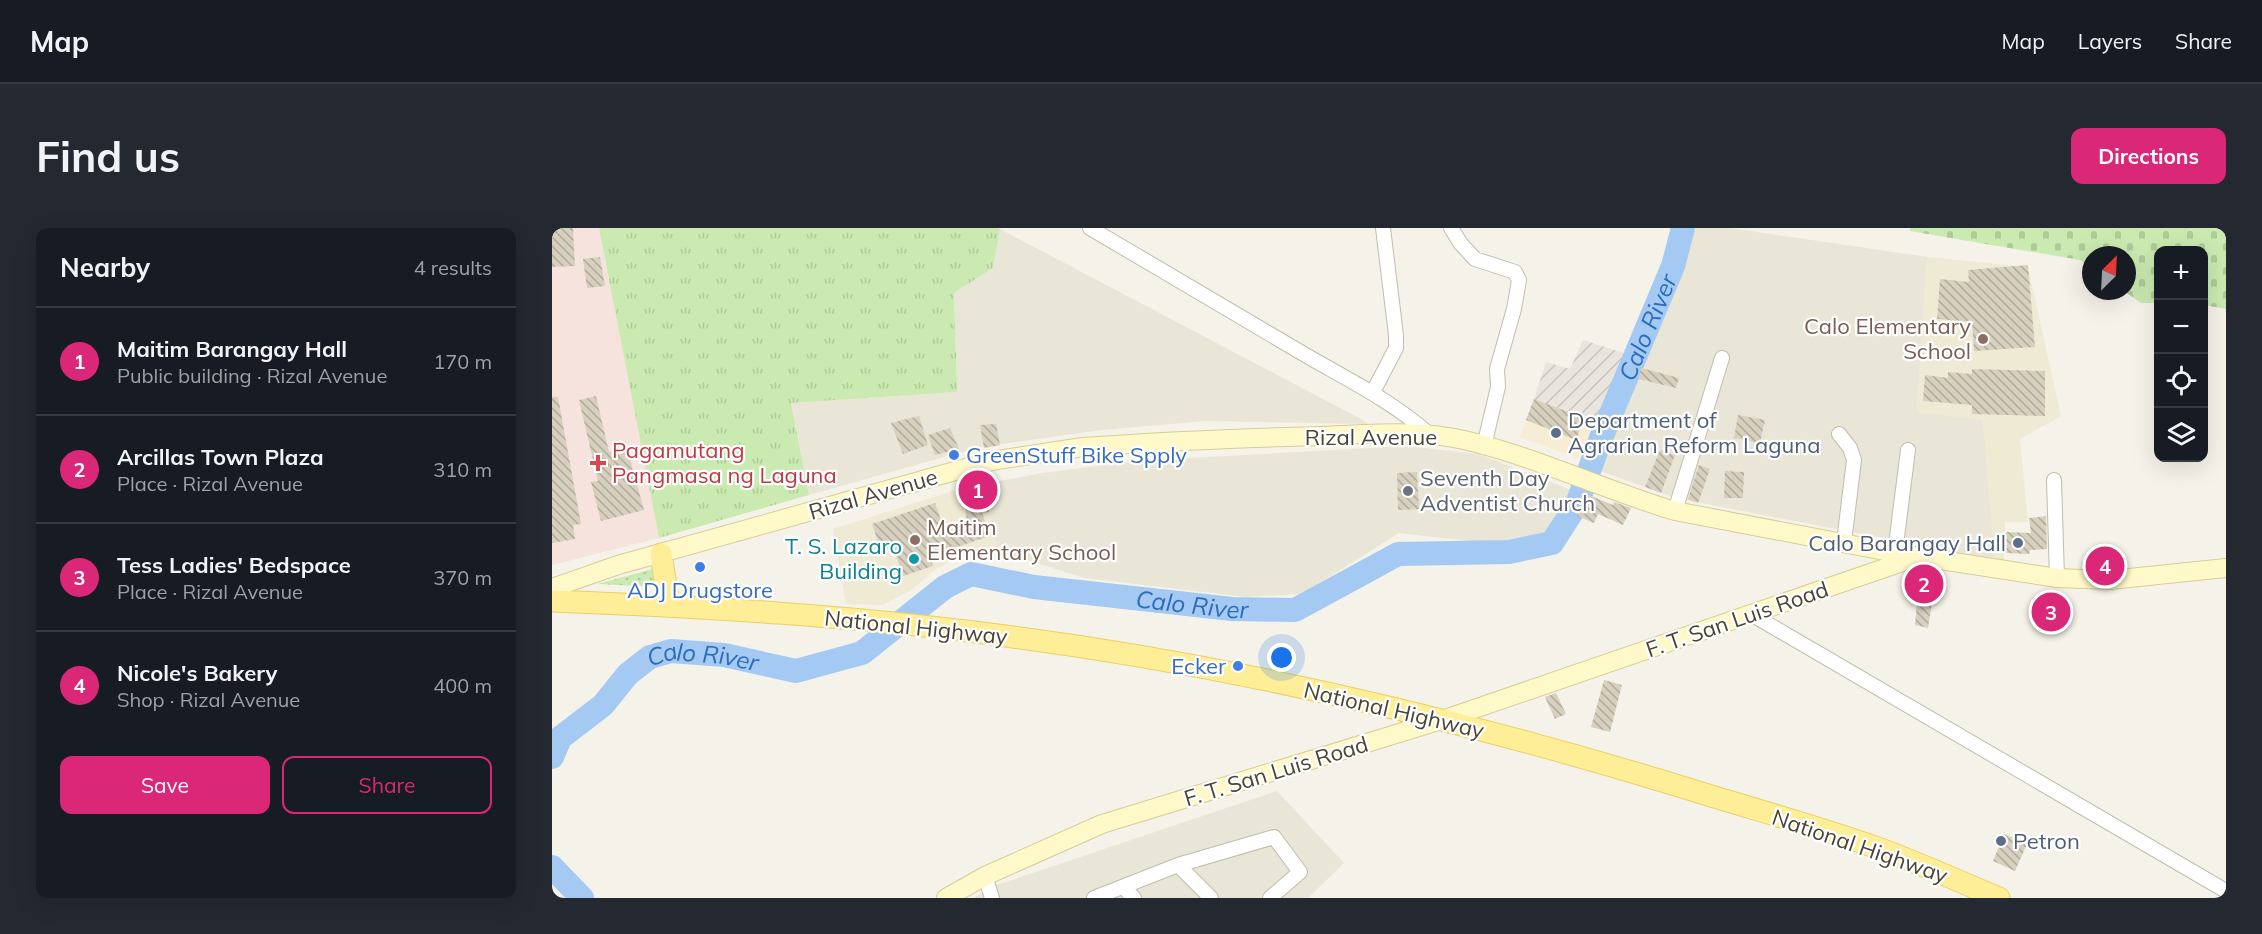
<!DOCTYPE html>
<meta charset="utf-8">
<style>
:root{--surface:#171b24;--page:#242831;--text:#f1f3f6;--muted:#9ea1a6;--line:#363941;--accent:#db2777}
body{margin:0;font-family:Mulish,sans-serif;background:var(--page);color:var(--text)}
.controls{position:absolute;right:18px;top:18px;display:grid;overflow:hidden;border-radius:12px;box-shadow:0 6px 24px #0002}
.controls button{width:54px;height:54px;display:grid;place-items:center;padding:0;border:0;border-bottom:2px solid var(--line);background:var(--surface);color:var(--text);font:30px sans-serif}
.compass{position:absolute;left:1530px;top:18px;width:54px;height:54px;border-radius:50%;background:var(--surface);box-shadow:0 6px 24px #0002;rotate:24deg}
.you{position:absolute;left:730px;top:430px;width:21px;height:21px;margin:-15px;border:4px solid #fff;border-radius:50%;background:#1a73e8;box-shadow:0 0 0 9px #1a73e833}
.badge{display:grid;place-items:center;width:39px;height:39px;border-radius:50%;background:var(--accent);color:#fff;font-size:20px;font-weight:700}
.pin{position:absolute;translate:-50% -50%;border:3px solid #fff;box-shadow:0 2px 6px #0006}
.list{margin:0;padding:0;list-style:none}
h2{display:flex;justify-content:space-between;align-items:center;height:78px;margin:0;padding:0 24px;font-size:26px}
h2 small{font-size:20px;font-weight:400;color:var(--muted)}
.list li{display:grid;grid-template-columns:39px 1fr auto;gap:18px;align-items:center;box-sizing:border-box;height:108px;padding:0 24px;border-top:2px solid var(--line)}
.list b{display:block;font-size:22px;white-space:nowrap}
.list p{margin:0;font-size:20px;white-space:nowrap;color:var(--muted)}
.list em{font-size:20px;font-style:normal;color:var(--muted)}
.actions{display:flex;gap:12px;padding:18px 24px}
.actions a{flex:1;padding:14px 0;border:2px solid var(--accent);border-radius:12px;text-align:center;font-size:21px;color:var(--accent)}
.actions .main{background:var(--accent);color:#fff}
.icon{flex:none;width:33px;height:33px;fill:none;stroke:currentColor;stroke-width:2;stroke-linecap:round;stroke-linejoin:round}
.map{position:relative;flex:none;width:1674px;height:670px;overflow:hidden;border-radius:12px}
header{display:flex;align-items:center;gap:36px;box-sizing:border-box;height:84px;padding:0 30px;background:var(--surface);border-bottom:2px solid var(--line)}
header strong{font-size:28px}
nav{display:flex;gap:33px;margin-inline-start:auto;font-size:21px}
.intro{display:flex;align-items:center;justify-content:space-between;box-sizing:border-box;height:144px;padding:0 36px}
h1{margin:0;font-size:42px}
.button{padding:15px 27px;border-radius:12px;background:var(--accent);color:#fff;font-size:21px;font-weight:700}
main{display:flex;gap:36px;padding:0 36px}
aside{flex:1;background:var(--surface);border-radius:12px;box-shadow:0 6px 24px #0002}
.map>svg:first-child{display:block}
.residential{fill:#e9e6d7}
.commercial{fill:#f7ecd4}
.industrial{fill:url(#industrial-furrows)}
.education{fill:#eeead3}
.medical{fill:#f6e3dd}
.grass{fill:url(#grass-tufts)}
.cemetery{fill:url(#cemetery-stones)}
.park{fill:url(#park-dots)}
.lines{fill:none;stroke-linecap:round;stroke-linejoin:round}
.river{stroke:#a4c9f3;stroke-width:24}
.building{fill:url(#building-back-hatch)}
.street-casing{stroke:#c1bcab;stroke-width:16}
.secondary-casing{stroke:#d6cd98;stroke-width:20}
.primary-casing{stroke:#e8d064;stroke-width:23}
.street{stroke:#fff;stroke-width:14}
.secondary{stroke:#fff8c9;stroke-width:18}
.primary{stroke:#ffee98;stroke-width:21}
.education-dot{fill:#8d6e63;stroke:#fff;stroke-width:2}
.service-dot{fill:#5c6f8a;stroke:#fff;stroke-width:2}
.shop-dot{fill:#3f7fe0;stroke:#fff;stroke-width:2}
.health-dot{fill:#e0444e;stroke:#fff;stroke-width:2}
.worship-dot{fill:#6b7280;stroke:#fff;stroke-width:2}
.culture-dot{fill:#0f9aa8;stroke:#fff;stroke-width:2}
.labels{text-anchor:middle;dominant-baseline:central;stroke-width:4.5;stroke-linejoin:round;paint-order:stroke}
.education-label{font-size:22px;fill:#785e54;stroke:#fff;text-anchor:end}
.service-label{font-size:22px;fill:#4e5e75;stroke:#fff;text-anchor:start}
.street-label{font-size:22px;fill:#494437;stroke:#fff}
.health-label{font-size:22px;fill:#be3a42;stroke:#fff;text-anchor:start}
.shop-label{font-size:22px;fill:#366cbe;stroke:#fff;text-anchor:start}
.worship-label{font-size:22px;fill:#5b616d;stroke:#fff;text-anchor:start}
.culture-label{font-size:22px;fill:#0d838f;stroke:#fff;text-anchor:end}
.water-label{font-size:24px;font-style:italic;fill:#2c6db9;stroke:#fff}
</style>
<header>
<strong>Map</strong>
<nav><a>Map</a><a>Layers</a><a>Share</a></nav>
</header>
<div class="intro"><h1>Find us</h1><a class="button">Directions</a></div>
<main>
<aside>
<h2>Nearby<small>4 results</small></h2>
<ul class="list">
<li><span class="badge">1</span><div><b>Maitim Barangay Hall</b><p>Public building · Rizal Avenue</p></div><em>170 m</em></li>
<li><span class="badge">2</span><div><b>Arcillas Town Plaza</b><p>Place · Rizal Avenue</p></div><em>310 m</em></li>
<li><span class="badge">3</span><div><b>Tess Ladies' Bedspace</b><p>Place · Rizal Avenue</p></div><em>370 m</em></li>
<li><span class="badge">4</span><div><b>Nicole's Bakery</b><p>Shop · Rizal Avenue</p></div><em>400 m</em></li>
</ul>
<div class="actions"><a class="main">Save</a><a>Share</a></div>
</aside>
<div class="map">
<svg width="1674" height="670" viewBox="0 0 1674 670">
<defs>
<pattern id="industrial-furrows" width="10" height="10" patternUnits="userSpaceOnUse" patternTransform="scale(1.5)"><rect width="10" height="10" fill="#e8e4de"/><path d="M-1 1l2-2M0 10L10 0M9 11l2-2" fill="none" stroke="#c8c5bf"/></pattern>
<pattern id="grass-tufts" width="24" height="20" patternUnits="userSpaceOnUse" patternTransform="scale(1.5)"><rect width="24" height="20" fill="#caeab1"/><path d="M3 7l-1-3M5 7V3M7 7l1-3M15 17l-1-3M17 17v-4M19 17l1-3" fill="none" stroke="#afca99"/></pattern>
<pattern id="cemetery-stones" width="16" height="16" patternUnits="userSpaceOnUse" patternTransform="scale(1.5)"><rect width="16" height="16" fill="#caeab1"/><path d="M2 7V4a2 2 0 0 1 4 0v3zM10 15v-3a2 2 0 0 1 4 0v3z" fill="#afca99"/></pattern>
<pattern id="park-dots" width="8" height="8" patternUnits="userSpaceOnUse" patternTransform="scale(1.5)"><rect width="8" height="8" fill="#caeab1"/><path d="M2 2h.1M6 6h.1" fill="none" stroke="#afca99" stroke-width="1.8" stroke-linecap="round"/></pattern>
<pattern id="building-back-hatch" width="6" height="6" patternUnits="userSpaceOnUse" patternTransform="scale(1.5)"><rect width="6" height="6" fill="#d7d0be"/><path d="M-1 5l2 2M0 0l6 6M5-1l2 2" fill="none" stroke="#b0aa9b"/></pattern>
</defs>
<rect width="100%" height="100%" fill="#f5f3e9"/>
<!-- residential -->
<path class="residential" d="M1144,0H1178L1375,29L1365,183L1431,192L1443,332L1124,270L1048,243Z
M448,1L809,191L816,196L653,193L550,202L428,219L257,267L239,175L405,164L402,65L441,40Z
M854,218L926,226L1019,262L999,304L960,318L847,305L750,366L694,369L533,350L445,323L436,269L412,273L410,260L491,245L582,233Z
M725,563L792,635L756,670H422L439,659Z"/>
<!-- commercial -->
<path class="commercial" d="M982,171L1032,190L1030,197L1041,201L1029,232L968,209Z"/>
<!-- industrial -->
<path class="industrial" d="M1031,112L1075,126L1041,201L1029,197L1032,190L982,171L994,134L1018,141Z"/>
<!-- education -->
<path class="education" d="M1375,29L1476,39L1509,188L1468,211L1476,294H1453L1452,333L1443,332L1431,192L1365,184Z
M410,260L413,273L436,268L445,323L409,328L384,341L358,363L331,377L294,376L281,301Z"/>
<!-- medical -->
<path class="medical" d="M0,0H47L107,310L0,337Z"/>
<!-- grass -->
<path class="grass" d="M47,0H445L448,1L441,40L402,65L405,164L239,175L257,267L107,310Z"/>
<!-- cemetery -->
<path class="cemetery" d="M1358,0H1674V81L1652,77V22H1606V75H1589L1572,63H1575V27H1539V40L1528,32L1358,3Z"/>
<!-- park -->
<path class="park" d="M101,341L105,359L45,356Z"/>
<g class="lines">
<!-- river -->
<g class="river">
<path id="s1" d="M0,529L8,510L51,477L76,446L98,429L119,423L172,427L244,443L310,425L393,359L419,346L482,359L680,381L743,382L846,326L957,324L1000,315L1025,276L1049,210L1121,38L1131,0"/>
<path d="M0,639L30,670"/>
</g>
</g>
<!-- building -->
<path class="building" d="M0,0H21L23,38L0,39Z
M48,29L53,58L35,60L31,31Z
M1476,37L1483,119L1422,123L1420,94L1385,91L1388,51L1417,54L1416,42Z
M1089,140L1127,150L1124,160L1087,151Z
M1420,141L1493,143V188L1420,186V177L1371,173L1373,147L1396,150V144L1420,146Z
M44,168L57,224L75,220L92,282L49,293L39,254L46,253L27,172Z
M0,169H6L29,296L21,297L23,311L0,315Z
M982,171L1032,190L1024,212L974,192Z
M1186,187L1213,192L1208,215L1182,210Z
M367,188L376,217L351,226L339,195Z
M444,196L448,217L432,220L428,197Z
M398,200L407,221L383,227L376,207Z
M1108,222L1123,227L1109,265L1093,259Z
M1147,237L1158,241L1146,275L1136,271Z
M1173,243L1192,244L1191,270H1172Z
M865,244L867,281L846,282L845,245Z
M436,253L438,266L434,267L437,284L430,285L438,308L378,328L381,338L351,348L341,318L329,322L320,296L383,275L394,307L416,299L412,273L416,272L413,257Z
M1034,266L1061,277L1062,274L1079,280L1071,297L1046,286L1042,295L1025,288Z
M1494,288L1495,321L1478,322L1477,326L1453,325L1454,304L1479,305L1477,290Z
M1361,346L1384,349L1376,400L1363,397L1366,364L1359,363Z
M1491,367L1509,368L1508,400L1490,399Z
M1052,452L1070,457L1058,504L1039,499Z
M1004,465L1014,486L1003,491L993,469Z
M1452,606L1475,616L1463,643L1441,633Z"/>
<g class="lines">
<!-- street casing -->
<g class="street-casing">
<path id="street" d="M538,0C609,42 680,83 750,125C796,152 837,171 877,206
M899,0L909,16L923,31L963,44L967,52L962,81L945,141L946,159L932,218
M821,164L844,120V107L831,0
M1287,206L1298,220L1302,232L1292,314
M1502,252L1505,350
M1123,283L1170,130
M1343,325L1356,222
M1199,386L1674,663
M626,637L659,670
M433,648L440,670
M571,659L582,670
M542,670L626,637L722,609L748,644L718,670"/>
</g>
<!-- secondary casing -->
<g class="secondary-casing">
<path id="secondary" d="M0,360L66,337L439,233L531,219L563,217C631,212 699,210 768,208C815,206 866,201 912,212C985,229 1052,262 1123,283L1343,325L1505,350L1558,352L1674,340
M394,670L433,648L550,596L893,491L1362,330"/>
</g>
<!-- primary casing -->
<g class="primary-casing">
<path id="primary" d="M109,326L117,377
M0,373C154,379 308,388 461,409C688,439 912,492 1130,559C1194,579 1260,597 1323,619C1365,634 1406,653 1447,670"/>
</g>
<!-- street -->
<use href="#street" class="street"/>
<!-- secondary -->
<use href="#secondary" class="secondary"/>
<!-- primary -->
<use href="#primary" class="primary"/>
</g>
<!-- markers -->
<g class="education-dot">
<circle cx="1431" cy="111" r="6"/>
<circle cx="363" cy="312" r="6"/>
</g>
<g class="service-dot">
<circle cx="1004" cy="205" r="6"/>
<circle cx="1466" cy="315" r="6"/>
<circle cx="1449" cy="613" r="6"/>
</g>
<g class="shop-dot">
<circle cx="402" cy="227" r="6"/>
<circle cx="148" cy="339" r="6"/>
<circle cx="686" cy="438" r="6"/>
</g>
<path class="health-dot" d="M43 226h6v6h6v6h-6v6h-6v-6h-6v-6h6z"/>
<circle class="worship-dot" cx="856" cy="263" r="6"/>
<circle class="culture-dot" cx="362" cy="331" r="6"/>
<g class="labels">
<!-- education labels -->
<g class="education-label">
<text x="1419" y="98">Calo Elementary<tspan x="1419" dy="25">School</tspan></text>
<text x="375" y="299" text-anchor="start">Maitim<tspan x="375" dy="25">Elementary School</tspan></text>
</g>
<!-- service labels -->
<g class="service-label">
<text x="1016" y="192">Department of<tspan x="1016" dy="25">Agrarian Reform Laguna</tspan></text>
<text x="1454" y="315" text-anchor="end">Calo Barangay Hall</text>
<text x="1461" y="613">Petron</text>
</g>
<!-- street labels -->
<g class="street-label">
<text x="819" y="209">Rizal Avenue</text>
<text transform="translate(321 266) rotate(-16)">Rizal Avenue</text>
<text transform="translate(1185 391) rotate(-19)">F. T. San Luis Road</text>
<text transform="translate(364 399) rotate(6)">National Highway</text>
<text transform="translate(842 482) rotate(13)">National Highway</text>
<text transform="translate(724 543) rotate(-17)">F. T. San Luis Road</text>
<text transform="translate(1308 618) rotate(19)">National Highway</text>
</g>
<!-- health labels -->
<g class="health-label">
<text x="60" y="222">Pagamutang<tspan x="60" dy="25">Pangmasa ng Laguna</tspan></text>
</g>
<!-- shop labels -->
<g class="shop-label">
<text x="414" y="227">GreenStuff Bike Spply</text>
<text x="148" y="362" text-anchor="middle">ADJ Drugstore</text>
<text x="674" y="438" text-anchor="end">Ecker</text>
</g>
<!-- worship labels -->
<g class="worship-label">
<text x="868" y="250">Seventh Day<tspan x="868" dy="25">Adventist Church</tspan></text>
</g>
<!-- culture labels -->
<g class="culture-label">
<text x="350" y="318">T. S. Lazaro<tspan x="350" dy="25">Building</tspan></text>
</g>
<!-- water labels -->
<g class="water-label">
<text stroke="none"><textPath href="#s1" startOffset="1330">Calo River</textPath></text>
<text stroke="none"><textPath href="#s1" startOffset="718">Calo River</textPath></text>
<text stroke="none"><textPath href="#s1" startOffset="196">Calo River</textPath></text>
</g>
</g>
</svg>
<div class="controls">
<button>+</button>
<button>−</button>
<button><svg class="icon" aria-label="locate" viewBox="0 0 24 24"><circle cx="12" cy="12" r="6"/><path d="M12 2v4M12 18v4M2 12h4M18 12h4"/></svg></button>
<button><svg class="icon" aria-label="layers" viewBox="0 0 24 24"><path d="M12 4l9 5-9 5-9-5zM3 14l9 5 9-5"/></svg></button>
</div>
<svg class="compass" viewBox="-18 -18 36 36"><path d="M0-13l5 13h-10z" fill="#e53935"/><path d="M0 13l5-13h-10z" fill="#9ea1a6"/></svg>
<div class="you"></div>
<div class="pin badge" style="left:426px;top:262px">1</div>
<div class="pin badge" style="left:1372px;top:356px">2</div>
<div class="pin badge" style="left:1499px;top:384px">3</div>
<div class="pin badge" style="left:1553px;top:338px">4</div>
</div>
</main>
